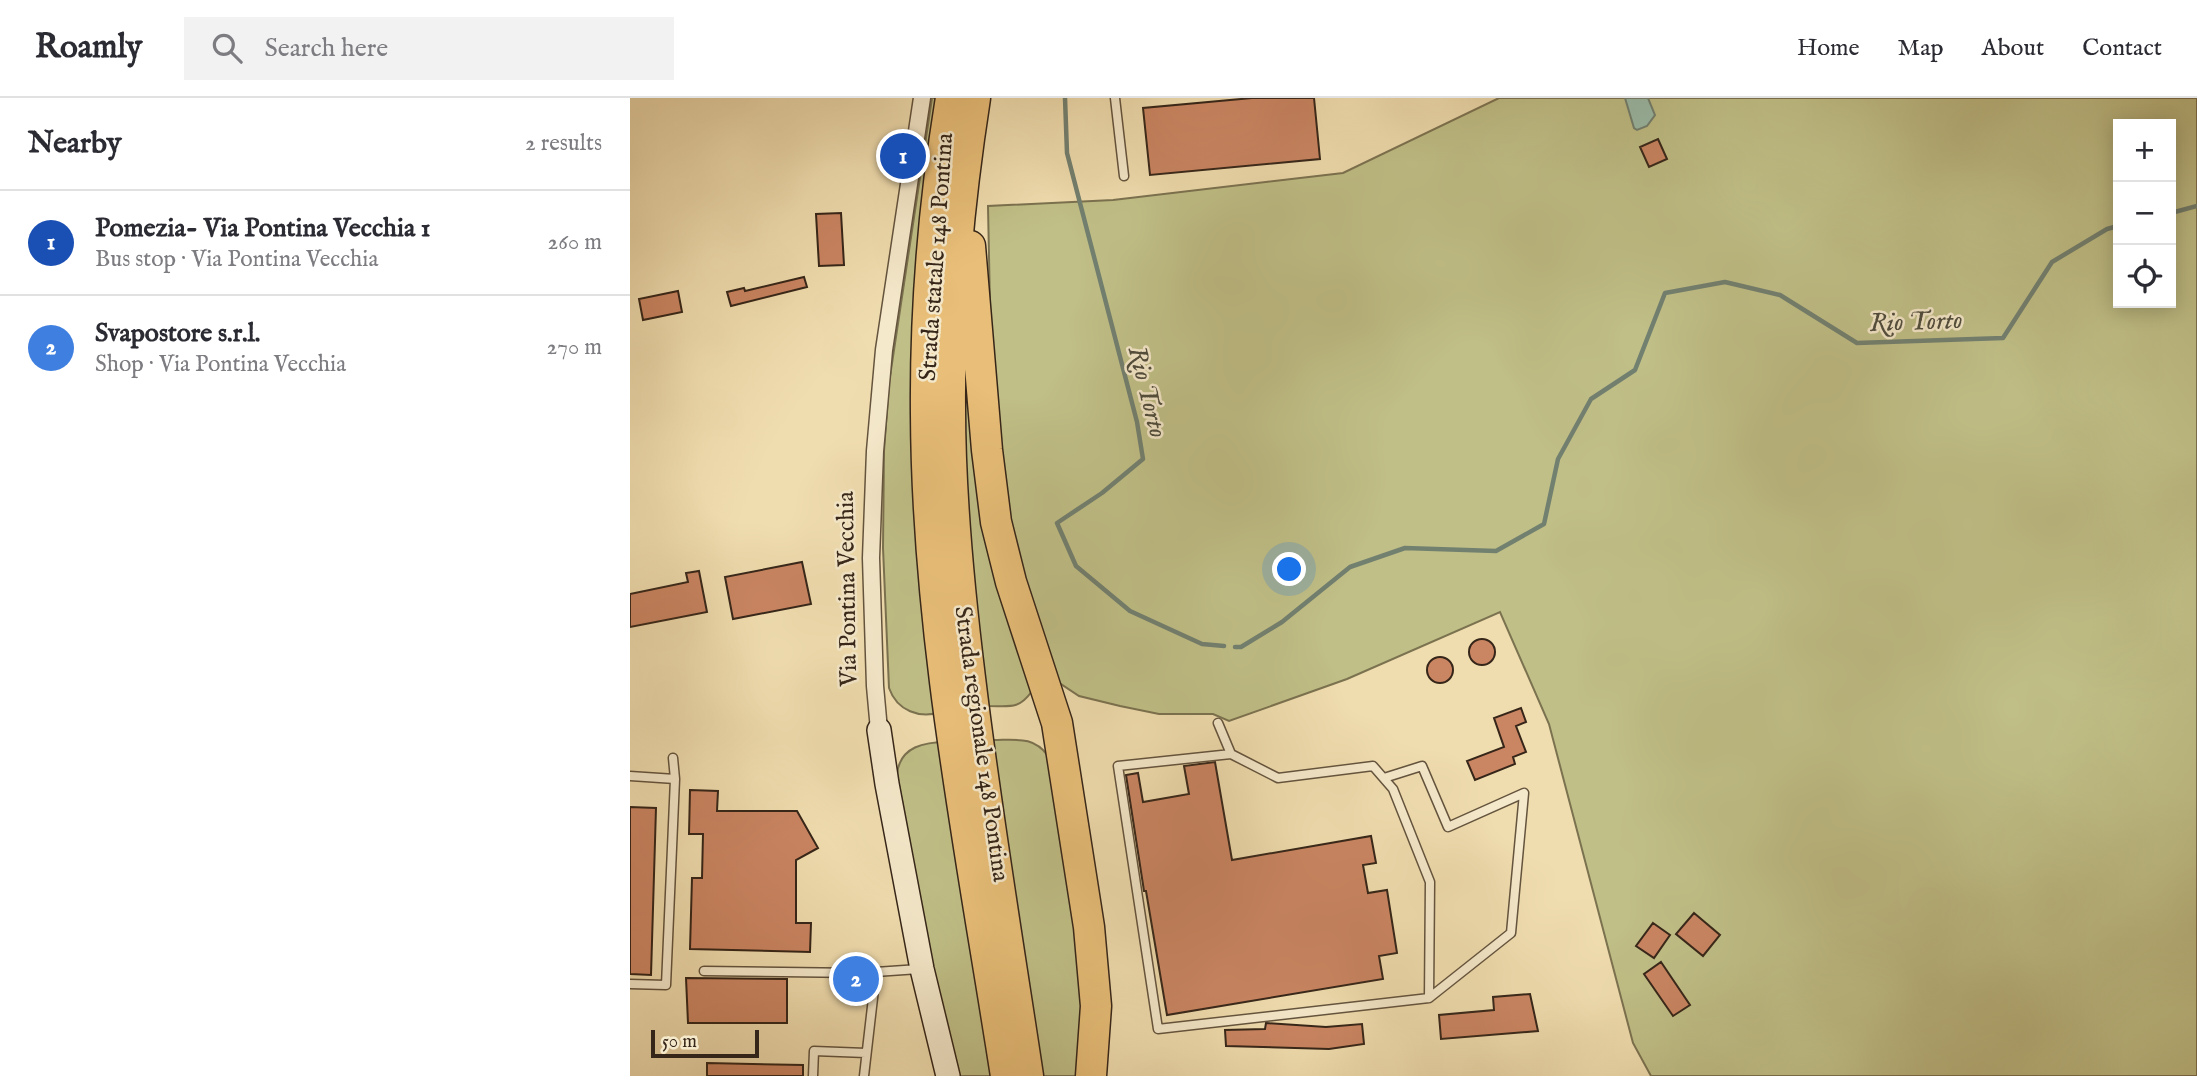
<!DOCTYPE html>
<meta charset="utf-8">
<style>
:root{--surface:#fff;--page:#f2f2f3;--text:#2b2b33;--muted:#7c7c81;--line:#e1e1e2;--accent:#0b8043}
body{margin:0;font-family:"IM FELL English",serif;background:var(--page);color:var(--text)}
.controls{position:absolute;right:21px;top:21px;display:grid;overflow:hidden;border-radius:0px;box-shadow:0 4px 18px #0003}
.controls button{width:63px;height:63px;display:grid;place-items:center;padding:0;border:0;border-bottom:2px solid var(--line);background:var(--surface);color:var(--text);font:35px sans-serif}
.scale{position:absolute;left:21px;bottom:18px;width:108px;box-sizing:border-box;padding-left:7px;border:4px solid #362619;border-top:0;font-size:19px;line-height:24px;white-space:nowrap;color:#362619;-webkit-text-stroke:5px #f5e9cb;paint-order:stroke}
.you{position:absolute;left:660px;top:472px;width:24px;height:24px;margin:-18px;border:5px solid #fff;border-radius:50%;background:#1a73e8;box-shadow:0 0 0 10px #1a73e833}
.badge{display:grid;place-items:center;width:46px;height:46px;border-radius:50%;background:var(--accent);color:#fff;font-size:23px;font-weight:700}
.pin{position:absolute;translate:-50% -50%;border:4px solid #fff;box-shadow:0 2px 7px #0006}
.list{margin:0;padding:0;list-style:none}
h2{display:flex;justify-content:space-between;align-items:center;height:91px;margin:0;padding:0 28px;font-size:30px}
h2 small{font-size:23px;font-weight:400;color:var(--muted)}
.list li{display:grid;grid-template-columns:46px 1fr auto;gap:21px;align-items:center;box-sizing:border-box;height:105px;padding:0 28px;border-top:2px solid var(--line)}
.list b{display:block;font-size:26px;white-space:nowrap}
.list p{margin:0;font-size:23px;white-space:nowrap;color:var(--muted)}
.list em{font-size:23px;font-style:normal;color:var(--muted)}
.icon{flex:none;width:38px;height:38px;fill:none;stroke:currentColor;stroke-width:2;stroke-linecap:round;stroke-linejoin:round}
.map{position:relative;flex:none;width:1567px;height:978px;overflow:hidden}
header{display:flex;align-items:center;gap:42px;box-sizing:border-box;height:98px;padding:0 35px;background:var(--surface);border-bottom:2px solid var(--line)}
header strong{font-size:33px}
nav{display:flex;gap:38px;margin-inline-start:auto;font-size:24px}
.search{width:490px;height:63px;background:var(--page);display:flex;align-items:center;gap:18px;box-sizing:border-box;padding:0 24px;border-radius:0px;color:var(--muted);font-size:26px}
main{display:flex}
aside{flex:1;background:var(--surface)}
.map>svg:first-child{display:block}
.green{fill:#c0bf87;stroke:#7b7250;stroke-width:2;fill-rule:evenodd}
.water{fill:#9abcaa;stroke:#728070;stroke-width:2}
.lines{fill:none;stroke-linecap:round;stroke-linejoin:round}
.stream{stroke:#728070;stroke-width:4.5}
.building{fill:#ca8562;stroke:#362619;stroke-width:2}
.lane-casing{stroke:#64543e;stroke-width:11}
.street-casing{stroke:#64543e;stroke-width:19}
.secondary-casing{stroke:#362619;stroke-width:26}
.highway-casing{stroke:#362619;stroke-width:33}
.lane{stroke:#f5e9cb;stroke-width:8}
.street{stroke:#f5e9cb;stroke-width:16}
.secondary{stroke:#f5e9cb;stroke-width:23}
.highway{stroke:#e8be78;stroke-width:30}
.labels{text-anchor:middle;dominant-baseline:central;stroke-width:5;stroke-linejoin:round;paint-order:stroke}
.street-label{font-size:24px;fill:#362619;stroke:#f5e9cb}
.water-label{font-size:26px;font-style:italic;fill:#4f4c3d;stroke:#f5e9cb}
</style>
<header>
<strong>Roamly</strong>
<div class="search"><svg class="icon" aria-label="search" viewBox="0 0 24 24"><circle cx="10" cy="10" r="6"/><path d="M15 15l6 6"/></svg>Search here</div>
<nav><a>Home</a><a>Map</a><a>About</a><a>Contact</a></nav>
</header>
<main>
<aside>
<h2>Nearby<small>2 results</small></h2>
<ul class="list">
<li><span class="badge" style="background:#1a4fb4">1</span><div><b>Pomezia- Via Pontina Vecchia 1</b><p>Bus stop · Via Pontina Vecchia</p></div><em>260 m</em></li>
<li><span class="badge" style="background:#3f7fe0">2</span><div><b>Svapostore s.r.l.</b><p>Shop · Via Pontina Vecchia</p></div><em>270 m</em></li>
</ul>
</aside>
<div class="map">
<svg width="1567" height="978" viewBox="0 0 1567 978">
<rect width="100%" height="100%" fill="#f0ddaf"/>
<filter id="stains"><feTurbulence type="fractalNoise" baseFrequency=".00286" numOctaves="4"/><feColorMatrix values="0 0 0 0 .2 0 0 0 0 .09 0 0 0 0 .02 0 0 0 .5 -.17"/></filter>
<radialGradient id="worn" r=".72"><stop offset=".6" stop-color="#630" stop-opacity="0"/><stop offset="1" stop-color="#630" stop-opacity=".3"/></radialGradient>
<!-- green -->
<path class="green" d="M302,0H316L311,614C290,621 267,613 259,590L253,450L254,353L259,285Z
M869,0H1567V978H1021L1003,945L919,626L870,514L717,581L599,623L583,616H529L490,608L449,598L428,584L401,513L371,396L360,209L358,108L483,102L713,75ZM1488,26H1541V205H1488Z
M333,240L402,593C389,612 379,608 358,608L333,398Z
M363,642C386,642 404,638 418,658L453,860L450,978H409Z
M318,644L366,978H323L267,676C270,648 295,644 318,644Z"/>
<!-- water -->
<path class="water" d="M995,0H1018L1025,17L1017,28L1007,32L1004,30Z"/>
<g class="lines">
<!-- stream -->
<path class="stream" d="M435,0L437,55L507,324L513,361L472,395L427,425L446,468L500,513L572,546L594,548
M1541,115L1567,108
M605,549H611L652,524L720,469L775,450L866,453L914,426L928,361L961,301L1005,272L1035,195L1095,184L1150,197L1227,245L1373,240L1422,164L1477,131L1488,128"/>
</g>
<!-- building -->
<path class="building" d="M622,0H684L690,61L520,77L513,10Z
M1028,41L1037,61L1019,69L1010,49Z
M211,115L214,167L189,168L186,116Z
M174,179L177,189L101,208L97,194L114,190L115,193Z
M48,193L52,214L13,222L9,201Z
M172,464L181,506L103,521L95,479Z
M69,473L77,514L0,529V496L58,484L56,475Z
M839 554a13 13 0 1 1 26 0a13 13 0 1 1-26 0Z
M797 572a13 13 0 1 1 26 0a13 13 0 1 1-26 0Z
M891,610L896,624L886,628L896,654L883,659L885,666L845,682L837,663L874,649L864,620Z
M585,664L602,762L741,738L746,765L733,767L738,795L757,792L767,855L749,858L753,881L537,917L516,793H514L496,677L508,675L513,704L559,696L554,668Z
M60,692L88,693L87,713H167L188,750L166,762V825H181L180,854L60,851L62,780H72L73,736H59Z
M0,709L26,710L21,877L0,876Z
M1064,815L1090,837L1073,858L1046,836Z
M1023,825L1040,837L1024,860L1006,848Z
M1031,864L1060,907L1043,918L1014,876Z
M56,880L157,881V925H58Z
M900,896L908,933L811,941L809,917L864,912L863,899Z
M636,925L696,929L732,926L734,946L699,951L596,948L595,932L635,931Z
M77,965L173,967V978H77Z"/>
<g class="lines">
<!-- lane casing -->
<g class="lane-casing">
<path id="lane" d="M485,0L494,78
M588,625L601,656L648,680L743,668L763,691L800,784L799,900L528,931L488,668L601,656
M0,678L45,681
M754,680L792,668L818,729L894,695L881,835L799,900
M74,873L231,875L289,871
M0,886L36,887L45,681L43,660
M183,978L184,953L236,955
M234,978L246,874"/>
</g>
<!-- street casing -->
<g class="street-casing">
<path id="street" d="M249,632L245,588L241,460L245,353L254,252L292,0"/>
</g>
<!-- secondary casing -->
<g class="secondary-casing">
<path id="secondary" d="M249,632L257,686L292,871L318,978"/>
</g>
<!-- highway casing -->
<g class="highway-casing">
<path id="highway" d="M321,0C304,104 295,211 296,316C297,538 342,759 376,978
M345,0C329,103 319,206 320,311C320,401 329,491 340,580C356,713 378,845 398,978
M340,148L357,352L366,424L381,484L427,625L459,829L466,908L461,978"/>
</g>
<!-- lane -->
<use href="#lane" class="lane"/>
<!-- street -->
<use href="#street" class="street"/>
<!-- secondary -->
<use href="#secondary" class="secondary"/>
<!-- highway -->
<use href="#highway" class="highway"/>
</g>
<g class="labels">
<!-- street labels -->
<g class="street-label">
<text transform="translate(307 159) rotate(-86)">Strada statale 148 Pontina</text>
<text transform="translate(218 491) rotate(-91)">Via Pontina Vecchia</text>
<text transform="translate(351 646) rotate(82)">Strada regionale 148 Pontina</text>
</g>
<!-- water labels -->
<g class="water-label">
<text transform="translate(1286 224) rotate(-2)">Rio Torto</text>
<text transform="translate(517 294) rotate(76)">Rio Torto</text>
</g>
</g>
<rect width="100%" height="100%" filter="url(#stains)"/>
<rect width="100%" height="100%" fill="url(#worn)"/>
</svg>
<div class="controls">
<button>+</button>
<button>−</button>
<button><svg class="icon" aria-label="locate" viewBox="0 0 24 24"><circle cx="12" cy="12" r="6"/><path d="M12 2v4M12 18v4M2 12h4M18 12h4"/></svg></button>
</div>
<div class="scale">50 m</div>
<div class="you"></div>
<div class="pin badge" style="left:273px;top:58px;background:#1a4fb4">1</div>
<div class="pin badge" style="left:226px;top:881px;background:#3f7fe0">2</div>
</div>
</main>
